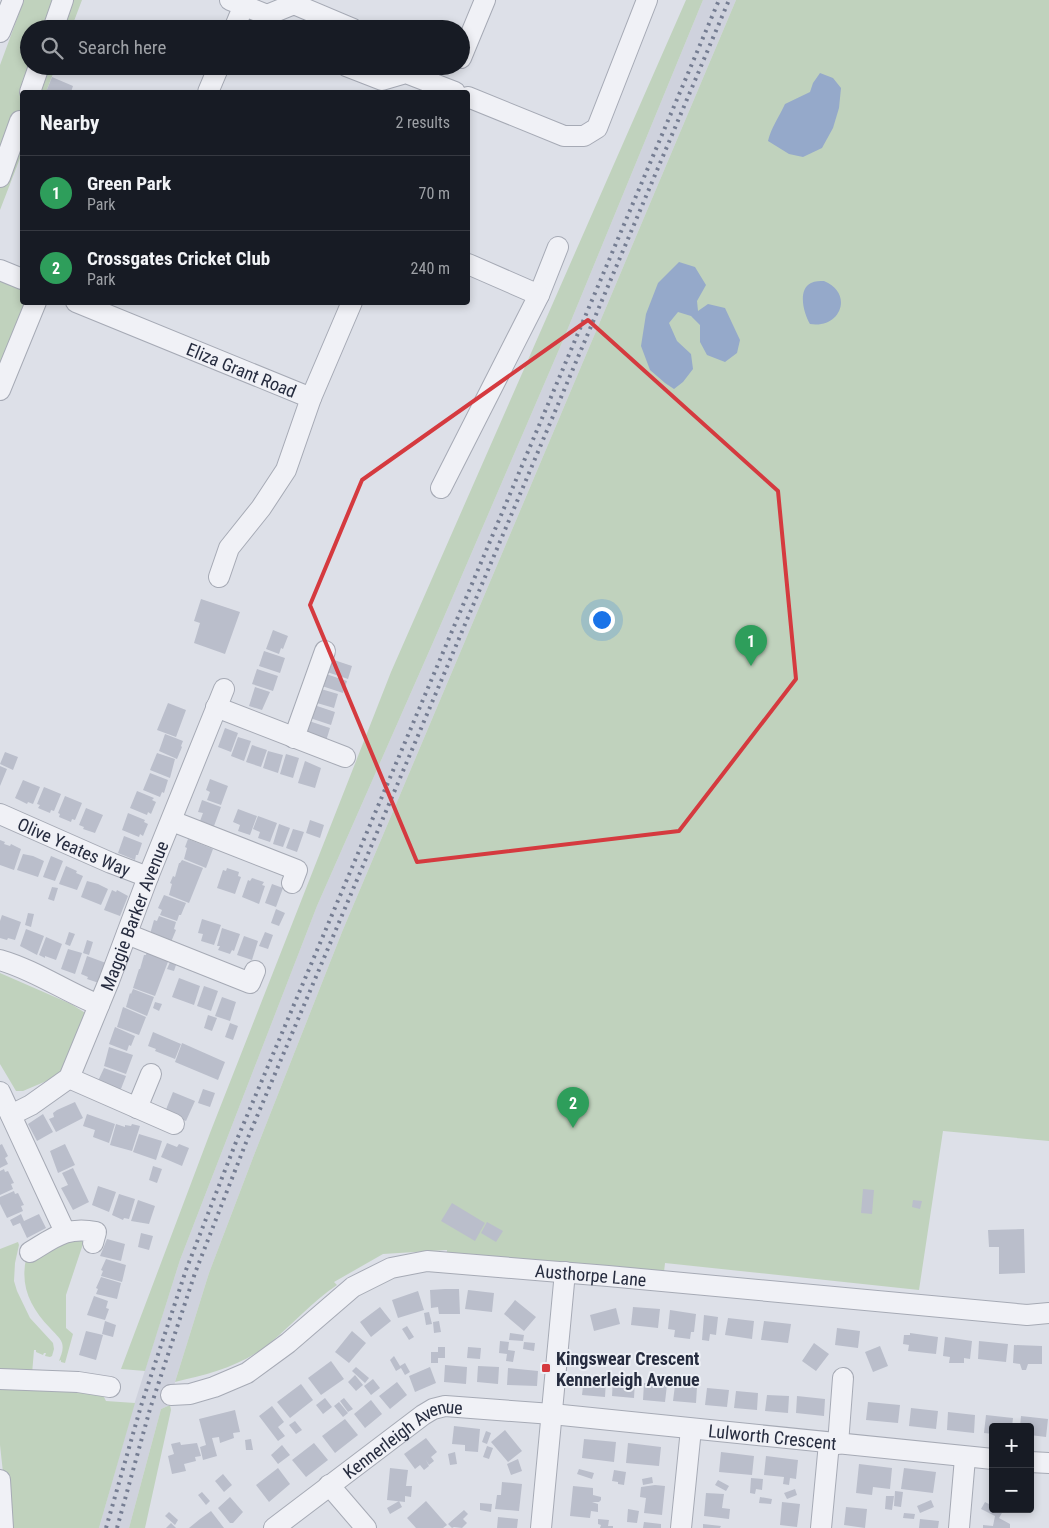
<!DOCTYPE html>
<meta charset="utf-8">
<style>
:root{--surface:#171b24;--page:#20242c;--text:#f1f3f6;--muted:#9ea1a6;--line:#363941;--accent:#d93025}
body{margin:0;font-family:"Roboto Condensed",sans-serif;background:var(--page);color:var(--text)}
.controls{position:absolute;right:15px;bottom:15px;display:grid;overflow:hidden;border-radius:5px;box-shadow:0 2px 8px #0003}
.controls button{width:45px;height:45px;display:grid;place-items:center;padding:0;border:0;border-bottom:1px solid var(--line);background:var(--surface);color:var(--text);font:25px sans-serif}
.you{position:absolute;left:601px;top:619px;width:18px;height:18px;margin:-12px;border:4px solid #fff;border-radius:50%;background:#1a73e8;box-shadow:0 0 0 8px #1a73e833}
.badge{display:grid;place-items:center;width:32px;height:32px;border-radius:50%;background:var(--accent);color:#fff;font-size:16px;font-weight:700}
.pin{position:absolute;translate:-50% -41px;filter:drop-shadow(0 1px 2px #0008)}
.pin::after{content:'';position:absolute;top:26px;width:18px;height:15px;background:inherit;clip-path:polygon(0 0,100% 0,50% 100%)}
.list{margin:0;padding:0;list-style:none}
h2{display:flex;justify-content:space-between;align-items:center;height:65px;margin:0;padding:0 20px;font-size:21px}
h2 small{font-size:16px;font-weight:400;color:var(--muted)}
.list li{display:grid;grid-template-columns:32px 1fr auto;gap:15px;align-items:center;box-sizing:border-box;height:75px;padding:0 20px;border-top:1px solid var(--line)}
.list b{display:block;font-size:19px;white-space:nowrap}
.list p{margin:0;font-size:16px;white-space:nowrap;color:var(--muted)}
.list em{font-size:16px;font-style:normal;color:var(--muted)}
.icon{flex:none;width:28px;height:28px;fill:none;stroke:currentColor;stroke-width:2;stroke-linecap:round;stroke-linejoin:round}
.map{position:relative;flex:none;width:1049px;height:1528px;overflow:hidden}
.search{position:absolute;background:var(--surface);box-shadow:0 2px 8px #0003;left:20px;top:20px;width:450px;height:55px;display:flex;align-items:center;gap:12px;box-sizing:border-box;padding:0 18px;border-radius:28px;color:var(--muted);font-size:19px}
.panel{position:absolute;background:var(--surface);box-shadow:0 2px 8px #0003;left:20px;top:90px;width:450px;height:215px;border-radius:5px}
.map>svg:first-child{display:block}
.built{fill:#cfd2dd}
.green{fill:#c0d2bd}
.water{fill:#95a9ca}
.building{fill:#babecb}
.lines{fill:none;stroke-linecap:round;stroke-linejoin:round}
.minor-casing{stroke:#a6aab5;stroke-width:22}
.minor{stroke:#f0f1f6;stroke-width:20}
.rail{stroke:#757d92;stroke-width:4;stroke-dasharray:2.5 5;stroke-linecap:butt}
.marked{fill:none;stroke:#d53a3f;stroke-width:4;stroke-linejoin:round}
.poi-dot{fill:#d53a3f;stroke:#eceff5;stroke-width:2}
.labels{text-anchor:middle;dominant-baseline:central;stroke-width:4;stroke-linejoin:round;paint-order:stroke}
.street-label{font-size:18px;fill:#262c3f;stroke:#eceff5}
.poi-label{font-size:18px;font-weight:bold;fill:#262c3f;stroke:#eceff5;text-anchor:start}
</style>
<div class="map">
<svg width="1049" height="1528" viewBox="0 0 1049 1528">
<rect width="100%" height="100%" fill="#dde0e8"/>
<!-- built -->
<path class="built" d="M703,0H736L342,932L254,1155L209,1273L175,1382L170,1405L161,1409L129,1528H99L133,1408L180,1260L317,906L435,638L564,338Z"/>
<!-- green -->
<path class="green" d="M24,0H82L71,29H29V66H56L46,92H22V153L0,210V65Z
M686,0H703L564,338L435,638L317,906L180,1260L145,1371L121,1369L210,1133L391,672Z
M736,0H1049V1141L943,1131L919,1290L665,1263L663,1281L446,1262L447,1250L383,1254L334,1282L337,1285C312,1302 293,1324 270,1343C242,1366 210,1374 175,1382L209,1273L254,1155L342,932Z
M0,277L22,290V302L29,303L0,370Z
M0,973L71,1004L87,1014L63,1074L23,1091H16L0,1064Z
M72,1241H84L66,1295V1328L73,1334L65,1363L61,1362V1360L59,1361C61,1355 64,1350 62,1343C60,1337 54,1333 50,1328C31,1308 20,1287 26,1259Z
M18,1242L19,1245L15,1263L14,1281L17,1291L30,1318L53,1343L54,1349L52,1356L50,1357L45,1356L46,1353H44L43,1355L36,1352V1350H34L32,1374L0,1372V1249Z
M0,1384L103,1395L106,1401L135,1403L99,1528H9L0,1445Z
M170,1405L171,1410L145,1528H129L161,1409Z"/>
<!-- water -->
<path class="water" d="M820,73L833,78L841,88L839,108L833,128L822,148L803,157L789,154L768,141C771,128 779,117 785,104L810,92L813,83Z
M679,262L695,267L706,285L697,301L698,311L708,304L725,308L740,340L737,353L725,362L707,355L700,342V325L691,316L678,312L669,323L677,341L691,354L693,369L683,382L674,389L665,383L650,370L641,346L646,314L658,283Z
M824,281C854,293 841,329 810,324C804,314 797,290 811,283C815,281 820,281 824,281Z"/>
<!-- building -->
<path class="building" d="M52,77L73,86L71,92H46Z
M201,599L240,612L225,654L194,643L200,623L194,621Z
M273,630L288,636L283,649L281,648L279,654L266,649Z
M264,651L285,658L280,673L259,666Z
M331,659L352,666L348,679L327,672Z
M257,669L278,676L273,691L252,684Z
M326,674L347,681L343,693L322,686Z
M255,687L270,692L262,710L249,706Z
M321,689L338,694L334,708L317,703Z
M168,703L186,710L176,737L157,730Z
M314,705L335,712L331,725L310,718Z
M309,721L330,728L326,741L305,734Z
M225,728L238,733L231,752L218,747Z
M165,734L183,741L181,746L182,747L177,759L159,751Z
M238,737L251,741L244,761L231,756Z
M252,745L267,750L261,767L246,762Z
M268,751L283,755L278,773L263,768Z
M5,752L18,757L13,770L0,764Z
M157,753L175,759L170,778L150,770Z
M286,754L299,758L293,778L280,774Z
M305,761L321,768L315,788L298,783Z
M0,766L7,769L0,786Z
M150,773L168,780L164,793L162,792L160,797L143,790Z
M210,779L228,786L221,805L207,800L210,792L206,790Z
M23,780L40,787L33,804L28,802L27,804L15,798Z
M44,787L61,794L54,811L51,810L50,813L38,808L40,805L37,804Z
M137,791L154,798L152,800L156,802L151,814L148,812L147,815L130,808Z
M65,796L82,803L75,820L72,819L71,822L59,817L60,814L58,813Z
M202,800L221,807L214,826L200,821L203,813L198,812Z
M86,808L103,815L95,833L83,829L84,827L79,825Z
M238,809L257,816L250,835L238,831L240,825L233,822Z
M128,813L145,820L144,822L148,824L143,836L140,834L139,837L122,830Z
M258,816L277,823L270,842L258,838L260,832L253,829Z
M310,820L324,825L320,838L306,833Z
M279,824L290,828L283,847L273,844Z
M293,829L304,832L297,852L286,848Z
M124,836L142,843L138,855H136L135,860L118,853Z
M188,839L213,849L206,868L184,859L187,848L185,847Z
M0,840L5,842L4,844L10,846L11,844L21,849L14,870L0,865Z
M23,854L33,856L44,861L38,877L17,870Z
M51,856L63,861L55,881L43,877Z
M182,860L203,868L189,903L169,895L172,884L170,883L173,876L175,877L179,863H180Z
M66,866L77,871L76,873L83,876L77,890L59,884Z
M227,868L239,872L238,876L241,877L235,894L217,888L223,870L226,871Z
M252,878L264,882L262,885L265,886L259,904L242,897L248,880L250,881Z
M87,881L98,884L108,889L101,905L81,897Z
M272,884L283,888L276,907L265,903Z
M52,887L58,888L54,901L48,899Z
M112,890L116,892L117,890L128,896L120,916L104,910Z
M164,895L186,903L181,915H179L177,921L160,915L162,910L158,908Z
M276,909L285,913L279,926L271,923Z
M28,913L34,914L31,927L25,925Z
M2,915L21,922L15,940L8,938L7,940L0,938V921Z
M159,916L176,922L174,929L176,930L171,942L150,934L154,920L157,921Z
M202,919L221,925L214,945L201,941L203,934L198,933Z
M222,928L240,934L234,951L232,950L230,954L218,950L220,946H217Z
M26,929L44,936L37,955L20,946Z
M69,932L75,934L70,946L65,944Z
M265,932L273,935L268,949L259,946Z
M244,936L258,941L252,960L237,955Z
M46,937L62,944L56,960L45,956V958L39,955Z
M87,940L93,942L89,955L83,953Z
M68,949L82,953L75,974L61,969Z
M147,950L169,959L155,996L133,988L139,969H140L144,955H146Z
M87,956L106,963L99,983L87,979L88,977L81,974Z
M170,962L176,965L174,971L167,969Z
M179,978L200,986L194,1005L172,997Z
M204,986L218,991L211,1011L197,1006Z
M133,989L154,997L147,1016L126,1007L130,993L131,994Z
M222,997L236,1002L230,1021L215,1016Z
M155,1002L162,1004L159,1011L153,1008Z
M123,1007L146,1017L139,1035L117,1027Z
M208,1015L217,1018L212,1031L204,1028Z
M230,1023L238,1026L233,1040L225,1037Z
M115,1027L135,1036L131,1046L129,1045L127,1051L109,1044Z
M153,1032L181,1044L175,1059L155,1051L156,1049L148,1046Z
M182,1043L225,1062L218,1080L175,1062Z
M109,1047L133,1055L126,1074L104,1066Z
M104,1068L126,1076L119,1094L98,1081Z
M203,1089L215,1093L210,1107L198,1103Z
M173,1092L195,1101L186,1121L165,1112Z
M75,1102L83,1118L56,1132L49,1119L54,1117L53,1113L57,1110Z
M43,1114L53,1132L37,1141L28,1124Z
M87,1114L115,1124L109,1143L93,1137L95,1130L83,1126Z
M116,1124L125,1127V1125L131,1126L132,1124L140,1126L132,1151L110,1145Z
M139,1134L162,1141L156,1160L133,1152Z
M167,1143L177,1147L179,1144L189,1148L182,1166L161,1157Z
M2,1144L8,1156L5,1158L8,1164L0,1168V1145Z
M65,1144L75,1165L58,1173L50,1151Z
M153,1166L162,1169L157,1183L149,1180Z
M73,1168L89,1202L73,1210L61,1188L68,1185L62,1173Z
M4,1169L5,1172L8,1171L14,1183L11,1184L13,1189L0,1195V1171Z
M98,1186L116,1192L109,1212L92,1205Z
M863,1189L874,1190L872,1214L861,1213Z
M14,1191L15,1194L18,1193L24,1205L21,1206L23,1211L7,1218L0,1204V1197Z
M119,1194L135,1199L129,1219L124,1218L123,1220L112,1215Z
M138,1200L155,1206L149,1224L131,1221Z
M913,1200L922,1201L920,1209L912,1207Z
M452,1203L485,1223L475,1241L441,1221Z
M21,1214L24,1221L39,1214L46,1228L27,1238L20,1223L13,1226L10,1220Z
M487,1222L503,1231L496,1242L481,1233Z
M1024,1229L1025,1273L999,1274V1247H989L988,1230Z
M141,1233L153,1236L149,1250L138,1247Z
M107,1239L125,1244L121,1261L100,1256Z
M106,1259L126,1265L122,1282L101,1276L103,1271L101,1270Z
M101,1277L121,1283L117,1299L96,1294L98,1289L96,1288Z
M445,1289H459L460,1314H439L438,1307L431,1308L430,1290Z
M468,1290L494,1293L492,1312L465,1309Z
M418,1291L424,1310L398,1318L392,1300Z
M94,1296L108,1301L106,1308L109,1309L105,1320L87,1315Z
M515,1300L536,1317L524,1331L504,1314Z
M380,1307L391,1321L371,1337L360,1322Z
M633,1307L660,1309L658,1328L631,1325Z
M616,1308L620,1324L594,1331L590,1315Z
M670,1310L696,1314L694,1332H691L690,1339L674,1337L675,1330L668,1329Z
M429,1312L432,1324L426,1325L424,1313Z
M704,1315L718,1317L716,1335L710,1334L709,1341L702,1340Z
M728,1318L754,1321L752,1339L725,1335Z
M105,1321L116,1325L113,1337L102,1334Z
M439,1321L441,1332L434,1333L433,1322Z
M764,1321L791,1324L788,1343L761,1340Z
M407,1326L414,1337L409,1340L402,1329Z
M837,1328L860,1331L858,1348L835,1345Z
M86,1331L103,1335L96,1360L79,1355Z
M352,1331L366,1343L349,1363L335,1352Z
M510,1333L524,1335L523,1341L509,1340Z
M910,1333L938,1337L936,1354L908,1351L909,1345L903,1344L904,1335H910Z
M945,1337L972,1341L970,1359L964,1358V1363H949L950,1357L943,1356Z
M500,1341L509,1342L508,1350L515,1351L513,1362L506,1361L507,1354L499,1353Z
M979,1341L1008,1344L1006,1362L978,1359Z
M524,1342L535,1343L534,1351L523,1349Z
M814,1343L829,1354L816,1371L802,1361Z
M1014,1345L1042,1346V1364H1028L1026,1370H1022L1020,1364L1013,1363Z
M880,1346L888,1366L873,1372L865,1352Z
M438,1347H445V1358H438V1363H431V1352H438Z
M468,1347L481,1348L480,1359L467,1358Z
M394,1356L400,1366L405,1363L410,1372L405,1375L401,1368L396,1371L390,1360Z
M331,1361L344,1379L321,1395L308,1378Z
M445,1365L467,1367L466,1384L444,1382Z
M478,1366L499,1367L498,1384L477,1382Z
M356,1367L369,1378L365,1383L352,1371Z
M430,1367L436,1383L415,1392L409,1376Z
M508,1368L538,1371L537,1386L507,1385Z
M355,1375L363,1385L356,1391L348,1382Z
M584,1378L606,1380L605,1397L582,1395Z
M373,1379L380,1388L371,1395L364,1386Z
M613,1379L635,1381L634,1398L612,1396Z
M397,1382L407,1395L390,1409L379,1396Z
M644,1383L667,1385L665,1402L643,1400Z
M301,1384L313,1400L290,1418L277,1402Z
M675,1385L697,1387L696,1403L673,1401Z
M707,1388L729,1390L727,1407L705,1405Z
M736,1391L758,1393L757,1410L734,1408Z
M767,1395L789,1396L788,1413L765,1411Z
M797,1396L825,1399L824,1416L796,1413Z
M325,1398L332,1407L323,1414L316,1405Z
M344,1398L353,1409L348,1412L340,1401Z
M371,1400L382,1414L365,1428L354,1414Z
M339,1402L348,1413L343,1417L334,1406Z
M868,1402L900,1405L898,1423L866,1420Z
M272,1406L284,1422L278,1427L285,1436L278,1441L259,1416Z
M911,1408L938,1411L936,1429L909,1426Z
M235,1410L240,1432L233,1433L234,1438L220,1443L219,1437L212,1438L217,1456L203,1460L200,1447L206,1445L199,1419Z
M948,1412L975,1415L974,1433L947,1430Z
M986,1415L1013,1418L1012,1427H993V1434L984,1433Z
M1021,1416L1048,1419L1046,1437L1030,1435V1427H1020Z
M345,1419L358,1435L335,1453L322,1436Z
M295,1421L302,1430L296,1434L289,1425Z
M454,1426L480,1429L478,1452L465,1451V1445L452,1444Z
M505,1430L522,1451L508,1462L491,1442Z
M486,1431L491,1433L487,1444L482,1442Z
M426,1438L437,1452L431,1457L434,1461L429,1465L426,1460L429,1466L424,1470L420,1465L415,1469L404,1454Z
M251,1439L253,1450H246L245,1440Z
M584,1439L616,1442L614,1462L582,1458Z
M180,1442L181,1445L197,1443L201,1456L195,1457L196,1461L184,1464L186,1471L172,1474L168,1456L174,1454L171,1444Z
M314,1443L328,1460L306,1477L292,1460Z
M628,1443L661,1447L659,1466L626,1463Z
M282,1445L290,1455L278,1464L271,1455Z
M487,1446L493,1448L489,1459L483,1457Z
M455,1452L457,1464L450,1465L448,1454Z
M721,1452L754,1456L752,1475L719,1472Z
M766,1456L798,1460L796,1479L790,1478L789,1485L783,1484L784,1477L764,1475Z
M518,1459L522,1471L511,1475L507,1464Z
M859,1464L892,1468L890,1489L873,1487L872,1495L856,1493Z
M278,1468L290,1484L269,1502L256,1485Z
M390,1468L408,1470L406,1486H412L411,1497L405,1496V1502L387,1500Z
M904,1468L936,1472L933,1493L901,1489Z
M579,1469L594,1473L592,1479L577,1474Z
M614,1470L626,1472L624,1485L618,1484V1482L612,1481Z
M223,1474L232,1485L224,1492L215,1481Z
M652,1477L653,1483L643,1485L642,1479Z
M751,1478L763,1479L762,1490L756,1489L755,1494L750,1493Z
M718,1480L729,1486L726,1491L715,1485Z
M502,1482L522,1484L519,1511L495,1509L497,1495H501Z
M655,1485L665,1486L662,1515L644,1513L646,1498L640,1497L641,1487Z
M573,1486L593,1488V1495L601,1497V1500L599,1502H592L598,1504V1512L591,1511L590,1518L570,1516Z
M795,1489L797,1495L787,1499L784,1493Z
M895,1491L903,1492L901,1507L894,1506Z
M202,1492L210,1501L206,1505L198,1495Z
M706,1493L724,1494L722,1508L730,1509L729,1519L704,1516Z
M886,1496H894L892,1510L885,1509Z
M230,1497L243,1512L233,1523H230L218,1508Z
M760,1497L772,1499L771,1504L759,1503Z
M931,1500L934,1507L920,1513L917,1506Z
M399,1501L402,1507L390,1514L387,1508Z
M426,1501L447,1525L443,1528H416L407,1518Z
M782,1502L800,1504L797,1527L780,1525Z
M985,1502L993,1506V1509L1003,1511L999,1518L1010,1524V1528H983V1525L993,1526L995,1516L981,1509Z
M480,1503L492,1504L491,1512L480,1510Z
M846,1507L867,1509L865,1528L844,1525Z
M628,1509L639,1511L637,1523L627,1522Z
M464,1510L468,1514L463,1519L467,1523L462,1528L454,1527L452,1528L448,1524Z
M211,1511L224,1528H189L200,1519Z
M169,1512L178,1520L175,1525L165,1516Z
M904,1513L915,1514L914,1519L903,1518Z
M498,1517L518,1519L517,1528H497Z
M598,1519L609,1520L608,1526H613V1528H600L601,1525L598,1524Z
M920,1519L939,1521L938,1528H919Z
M644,1522L661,1524V1528H643Z
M171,1523L176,1528H166Z
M703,1524L721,1526L720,1528H703Z"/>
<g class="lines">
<!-- minor casing -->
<g class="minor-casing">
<g id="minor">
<path d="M230,0L267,15L274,29"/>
<path d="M267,15L294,4L353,29"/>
<path d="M53,29L63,0"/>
<path d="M234,29L246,0"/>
<path d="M0,32L13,0"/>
<path d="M461,58L485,0"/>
<path d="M346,66L382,80L406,73L455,92"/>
<path d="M30,92L39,66"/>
<path d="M208,92L219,66"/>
<path d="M468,97L564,136H584L597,128L647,0"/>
<path d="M0,177L20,121"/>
<path d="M468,264L539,295L558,247"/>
<path d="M0,270L22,279"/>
<path id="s1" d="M76,302L311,398L352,302"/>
<path d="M0,390L36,302"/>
<path d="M441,488L539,295"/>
<path d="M219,577L229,548L261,508L286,470L311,398"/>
<path d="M216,707L345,757"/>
<path d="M294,738L325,651"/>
<path id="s2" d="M0,814L111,863L148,877"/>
<path d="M172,821L297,870L292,883"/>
<path d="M127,934L250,983L255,971"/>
<path d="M0,960C35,970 66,992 99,1005"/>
<path d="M69,1078L174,1124"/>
<path d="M0,1092L65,1232"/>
<path d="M137,1108L151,1074"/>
<path id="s3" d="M11,1115L31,1105L69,1078L109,981L148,877L224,689"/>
<path d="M30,1252C55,1237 67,1226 96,1232L93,1243"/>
<path d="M0,1379L78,1382L110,1387"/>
<path id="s4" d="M171,1395L190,1394L214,1387L247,1373L288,1343L353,1287L391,1268L427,1261L608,1276L1027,1315L1049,1313"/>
<path d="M838,1444L843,1378"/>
<path d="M1030,1462L1049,1463"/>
<path d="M0,1480L3,1528"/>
<path d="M329,1485L366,1528"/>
<path id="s5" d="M274,1528L423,1415L433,1409L445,1406L552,1414L993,1459"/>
<path d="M541,1528L565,1272"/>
<path d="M681,1528L691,1429"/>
<path d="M821,1528L829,1443"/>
<path d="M959,1528L965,1458"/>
</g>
</g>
<!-- minor -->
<use href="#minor" class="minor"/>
<!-- rail -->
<path class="rail" d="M106,1528L141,1406L186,1270L238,1137L719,0
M117,1528L150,1409L195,1273L247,1140L729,0"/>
</g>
<!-- marked area -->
<path class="marked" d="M588,320L778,491L796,679L679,831L417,862L310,605L362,480Z"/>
<!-- markers -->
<rect class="poi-dot" x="541" y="1363" width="10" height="10" rx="2.5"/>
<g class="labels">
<!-- street labels -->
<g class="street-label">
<text stroke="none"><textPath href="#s1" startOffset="179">Eliza Grant Road</textPath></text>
<text stroke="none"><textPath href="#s2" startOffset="81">Olive Yeates Way</textPath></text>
<text stroke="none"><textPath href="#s3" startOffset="244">Maggie Barker Avenue</textPath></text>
<text stroke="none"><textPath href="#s4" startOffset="460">Austhorpe Lane</textPath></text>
<text stroke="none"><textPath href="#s5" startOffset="540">Lulworth Crescent</textPath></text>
<text stroke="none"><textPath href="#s5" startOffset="159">Kennerleigh Avenue</textPath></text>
</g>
<!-- poi labels -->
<g class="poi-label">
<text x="556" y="1358">Kingswear Crescent<tspan x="556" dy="21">Kennerleigh Avenue</tspan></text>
</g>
</g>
</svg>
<div class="controls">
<button>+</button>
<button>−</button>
</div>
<div class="you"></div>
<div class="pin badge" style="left:751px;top:666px;background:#2e9e5b">1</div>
<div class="pin badge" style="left:573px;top:1128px;background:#2e9e5b">2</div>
<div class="search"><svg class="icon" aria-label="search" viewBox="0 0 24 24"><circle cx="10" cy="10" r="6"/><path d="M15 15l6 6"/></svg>Search here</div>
<section class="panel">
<h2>Nearby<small>2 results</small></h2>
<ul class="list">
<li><span class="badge" style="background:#2e9e5b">1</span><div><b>Green Park</b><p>Park</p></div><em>70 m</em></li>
<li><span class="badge" style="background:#2e9e5b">2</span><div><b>Crossgates Cricket Club</b><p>Park</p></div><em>240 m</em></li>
</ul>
</section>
</div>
